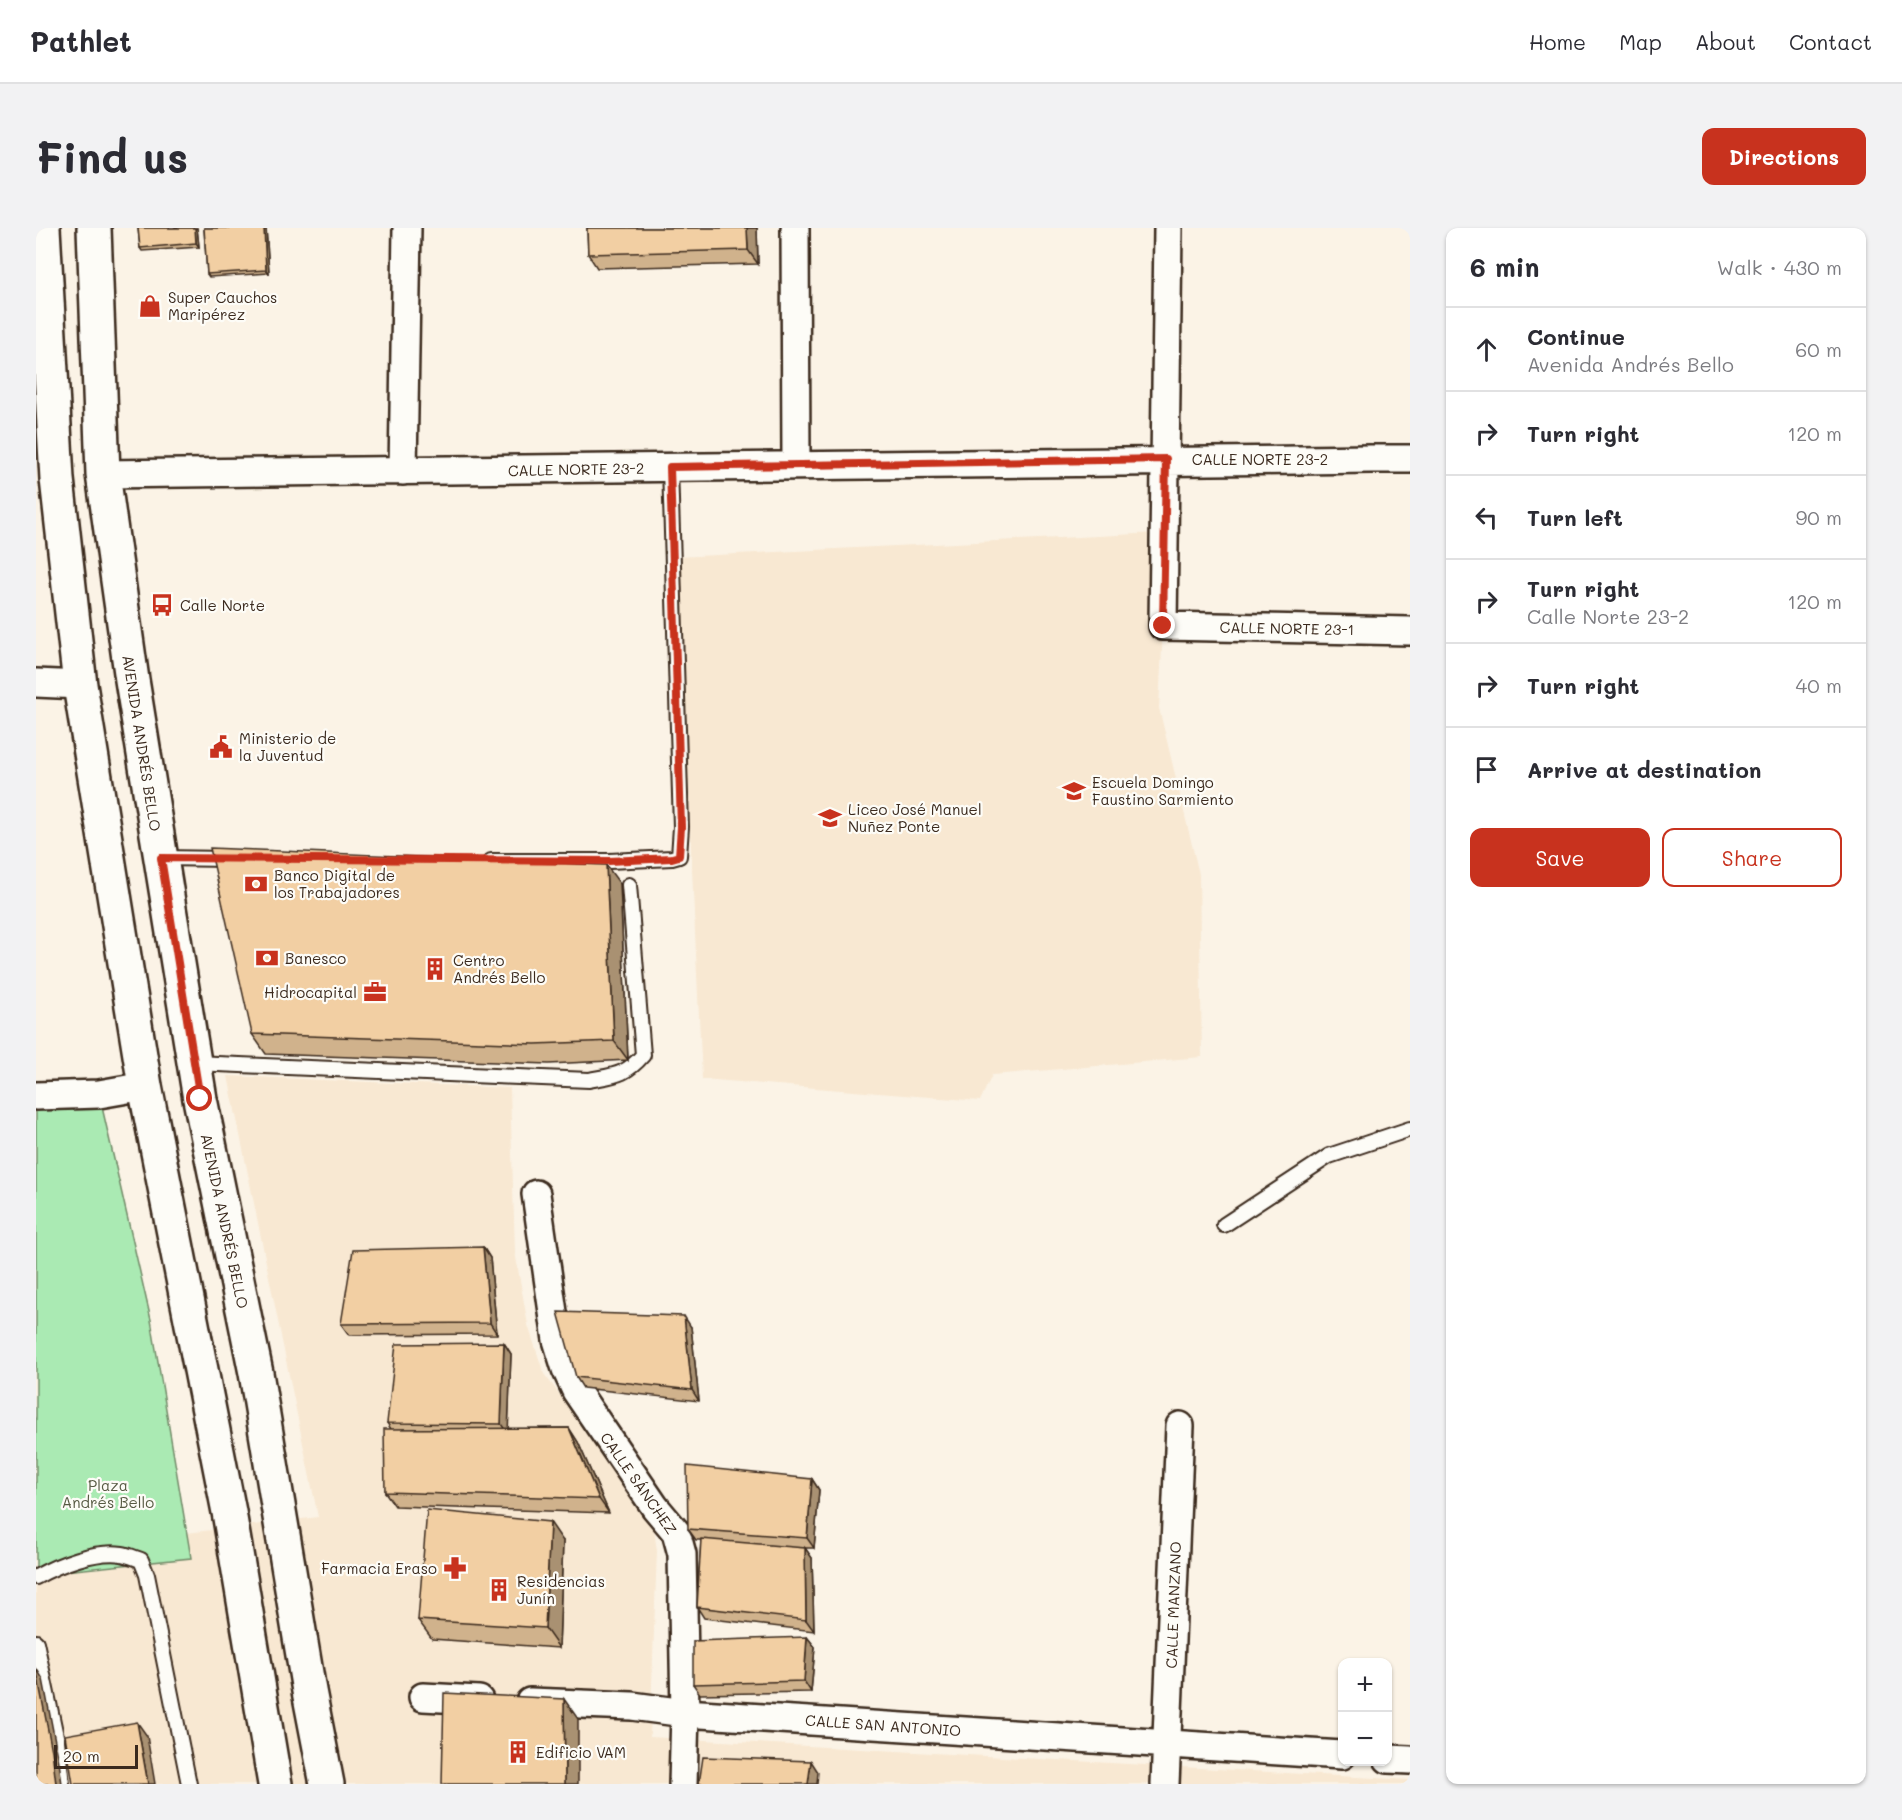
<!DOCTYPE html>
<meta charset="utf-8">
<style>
:root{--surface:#fff;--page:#f2f2f3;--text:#2b2b33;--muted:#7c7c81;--line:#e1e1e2;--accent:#c8321e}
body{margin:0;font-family:Mali,sans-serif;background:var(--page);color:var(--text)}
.controls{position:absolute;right:18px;bottom:18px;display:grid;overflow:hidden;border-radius:12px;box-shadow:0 2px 4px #0004}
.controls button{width:54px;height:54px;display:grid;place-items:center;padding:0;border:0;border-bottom:2px solid var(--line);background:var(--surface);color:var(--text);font:30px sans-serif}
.scale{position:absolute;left:18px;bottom:15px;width:84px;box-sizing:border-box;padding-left:6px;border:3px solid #3b2a1e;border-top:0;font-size:16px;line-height:21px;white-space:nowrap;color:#3b2a1e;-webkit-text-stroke:4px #fdfcf7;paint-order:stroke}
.stop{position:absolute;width:18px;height:18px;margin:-14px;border:4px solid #c8321e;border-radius:50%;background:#fff}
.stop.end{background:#c8321e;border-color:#fff;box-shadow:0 2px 6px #0008}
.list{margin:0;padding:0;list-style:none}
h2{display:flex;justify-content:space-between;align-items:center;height:78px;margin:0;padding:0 24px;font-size:26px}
h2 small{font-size:20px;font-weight:400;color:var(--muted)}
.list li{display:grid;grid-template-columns:39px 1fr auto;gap:18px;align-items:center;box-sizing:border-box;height:84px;padding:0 24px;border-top:2px solid var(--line)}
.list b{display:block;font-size:22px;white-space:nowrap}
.list p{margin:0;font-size:20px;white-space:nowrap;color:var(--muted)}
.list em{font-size:20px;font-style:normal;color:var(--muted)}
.actions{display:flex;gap:12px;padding:18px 24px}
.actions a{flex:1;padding:14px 0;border:2px solid var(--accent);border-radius:12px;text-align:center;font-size:21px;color:var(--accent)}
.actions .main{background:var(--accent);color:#fff}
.icon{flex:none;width:33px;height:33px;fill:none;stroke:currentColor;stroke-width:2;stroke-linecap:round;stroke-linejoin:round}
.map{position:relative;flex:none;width:1374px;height:1556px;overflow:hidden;border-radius:12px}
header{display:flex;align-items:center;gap:36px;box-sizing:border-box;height:84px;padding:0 30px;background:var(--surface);border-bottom:2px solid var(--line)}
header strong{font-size:28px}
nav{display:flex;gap:33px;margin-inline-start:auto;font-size:21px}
.intro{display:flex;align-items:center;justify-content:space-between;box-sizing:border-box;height:144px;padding:0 36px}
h1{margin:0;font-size:42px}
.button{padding:15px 27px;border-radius:12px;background:var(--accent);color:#fff;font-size:21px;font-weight:700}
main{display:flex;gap:36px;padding:0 36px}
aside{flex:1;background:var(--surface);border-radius:12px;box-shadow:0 2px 4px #0004}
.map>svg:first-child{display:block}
.built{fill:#f8e8d2}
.green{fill:#aaeab3;stroke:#728a68;stroke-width:1.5}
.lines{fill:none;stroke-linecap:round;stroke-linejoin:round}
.service-casing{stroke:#3b2a1e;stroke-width:18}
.minor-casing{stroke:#3b2a1e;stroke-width:32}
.tertiary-casing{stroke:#3b2a1e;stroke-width:38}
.service{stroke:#fdfcf7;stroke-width:14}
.minor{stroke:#fdfcf7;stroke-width:27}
.tertiary{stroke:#fdfcf7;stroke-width:33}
.wall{fill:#d0b28c;stroke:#3b2a1e;stroke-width:1.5}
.shaded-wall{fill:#a99172;stroke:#3b2a1e;stroke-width:1.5}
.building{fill:#f2cfa3;stroke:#3b2a1e;stroke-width:1.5}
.route{stroke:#c8321e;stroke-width:8}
.labels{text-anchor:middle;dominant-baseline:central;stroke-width:4.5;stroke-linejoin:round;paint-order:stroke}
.poi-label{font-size:15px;fill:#3b2a1e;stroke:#fdfcf7;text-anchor:start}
.street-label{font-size:15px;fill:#3b2a1e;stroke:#fdfcf7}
.park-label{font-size:15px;fill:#575a43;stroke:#fdfcf7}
</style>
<header>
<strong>Pathlet</strong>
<nav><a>Home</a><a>Map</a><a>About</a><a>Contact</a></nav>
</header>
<div class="intro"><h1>Find us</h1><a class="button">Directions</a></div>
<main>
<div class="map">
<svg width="1374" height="1556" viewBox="0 0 1374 1556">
<rect width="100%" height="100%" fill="#fbf3e6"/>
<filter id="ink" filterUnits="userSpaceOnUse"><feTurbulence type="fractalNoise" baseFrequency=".0167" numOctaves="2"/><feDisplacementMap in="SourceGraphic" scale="12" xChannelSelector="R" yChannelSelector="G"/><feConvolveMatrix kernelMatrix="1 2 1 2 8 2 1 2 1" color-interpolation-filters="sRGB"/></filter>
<g filter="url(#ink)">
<!-- built -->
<path class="built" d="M1121,305L1127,398L1123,480L1163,646L1166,829L956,847L944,873L666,851L641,329Z
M192,848L474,860L479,1024L492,1097L508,1146L616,1286L621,1323L614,1509L1374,1552V1556H0V1330L151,1305L282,1289Z"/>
<!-- green -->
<path class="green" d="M63,866L115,1092L155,1330L0,1346V868Z"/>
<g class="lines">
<!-- service casing -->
<g class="service-casing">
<path id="service" d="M125,630L193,631
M455,633H573L636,630L643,628L645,599L634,239
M158,835L553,852C578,847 589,848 607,827L593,657
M1188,997L1293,928L1374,901
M0,1349C23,1336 60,1322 86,1326C92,1327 99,1330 105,1332L111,1347L153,1556
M0,1414L21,1513L26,1556"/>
</g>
<!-- minor casing -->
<g class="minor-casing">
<path id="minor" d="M759,0L760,237
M1132,0L1127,398L1374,403
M367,243L371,0
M67,246C502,242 938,232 1374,231
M0,455L44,457
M0,868L63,866L109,858
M500,966L521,1112L530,1141L540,1163L619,1279L640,1304L646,1326L649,1485L647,1556
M387,1469L443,1472
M494,1474L596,1478L649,1485L1306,1527
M1352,1531L1374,1532
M1129,1556L1144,1198"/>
</g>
<!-- tertiary casing -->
<g class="tertiary-casing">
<path id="tertiary" d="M7,0L21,251L44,457L109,858L193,1284L239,1556
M58,0L67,246L96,452L164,871L220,1145L273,1463L291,1556"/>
</g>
<!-- service -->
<use href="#service" class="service"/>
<!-- minor -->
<use href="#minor" class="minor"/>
<!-- tertiary -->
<use href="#tertiary" class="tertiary"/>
</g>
<!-- wall -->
<path class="wall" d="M102,0H161L163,19L106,23L104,20Z
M168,0H230L233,45L173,49L171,46Z
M551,0H721L722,36L561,40L552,26Z
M584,656L592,832L513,836L230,826L216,806Z
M447,1019L454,1030L461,1106L313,1107L305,1096Z
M655,1099L663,1173L547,1160L540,1149Z
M468,1115L475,1126L472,1201L533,1200L542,1214L573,1285L359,1278L349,1264L355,1201L351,1195Z
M776,1251L783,1262L778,1320H769L776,1330L778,1403L668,1390L661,1379L665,1312H660L652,1301Z
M527,1313L523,1420L396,1411L382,1392Z
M771,1409L779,1419L775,1464L664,1466L657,1456Z"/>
<!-- shaded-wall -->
<path class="shaded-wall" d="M159,0H161L163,19L160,15Z
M228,0H230L233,45L230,42Z
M711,0H721L722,36L712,22Z
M570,637L584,656L592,832L578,813Z
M447,1019L454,1030L461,1106L454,1095Z
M648,1088L655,1099L663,1173L656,1162Z
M468,1115L475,1126L472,1206L465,1196Z
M533,1200L542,1214L573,1285L563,1271Z
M776,1251L783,1262L778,1320L771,1310Z
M514,1294L527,1313L523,1420L509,1400Z
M769,1320L776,1330L778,1403L770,1392Z
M771,1409L779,1419L775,1464L768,1453Z
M0,1440L7,1451L23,1534L26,1556H20Z
M528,1471L542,1491V1556H529Z
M101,1494L111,1508L119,1556H112Z
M775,1533L782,1544L781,1556H772Z"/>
<!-- building -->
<path class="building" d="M102,0H159L160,15L104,20Z
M168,0H228L230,42L171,46Z
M551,0H711L712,22L552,26Z
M174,620L570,637L578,813L499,816L216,806Z
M447,1019L454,1095L305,1096L317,1022Z
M522,1084L648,1088L656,1162L540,1149Z
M468,1115L465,1196L351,1195L360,1116Z
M533,1200L563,1271L349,1264L348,1201Z
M651,1238L776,1251L771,1310L652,1301Z
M391,1282L514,1294L509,1400L382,1392Z
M665,1311L769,1320L770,1392L661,1379Z
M771,1409L768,1453L657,1456V1413Z
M0,1440L16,1523L20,1556H0Z
M408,1465L528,1471L529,1556H406Z
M101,1494L112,1556H37L29,1507Z
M667,1529L775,1533L772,1556H663Z"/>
</g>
<g class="lines" filter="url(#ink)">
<!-- route -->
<path class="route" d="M164,871L125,630L573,633L636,630L643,628L645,599L634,239L1130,231L1127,398"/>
</g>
<!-- icons -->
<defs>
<g id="shop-bare" transform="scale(1.8)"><path d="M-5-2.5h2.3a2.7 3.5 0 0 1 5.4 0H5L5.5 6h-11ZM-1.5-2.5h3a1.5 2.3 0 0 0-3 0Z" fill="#c8321e" stroke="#fdfcf7" stroke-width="2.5" paint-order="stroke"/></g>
<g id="bus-bare" transform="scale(1.8)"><path d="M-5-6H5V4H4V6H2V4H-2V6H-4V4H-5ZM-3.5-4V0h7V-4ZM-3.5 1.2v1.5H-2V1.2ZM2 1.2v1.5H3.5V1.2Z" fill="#c8321e" stroke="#fdfcf7" stroke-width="2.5" paint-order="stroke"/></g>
<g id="civic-bare" transform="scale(1.8)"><path d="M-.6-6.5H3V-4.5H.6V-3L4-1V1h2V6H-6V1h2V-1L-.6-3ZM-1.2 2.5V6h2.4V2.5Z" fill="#c8321e" stroke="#fdfcf7" stroke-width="2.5" paint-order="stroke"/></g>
<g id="school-bare" transform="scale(1.8)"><path d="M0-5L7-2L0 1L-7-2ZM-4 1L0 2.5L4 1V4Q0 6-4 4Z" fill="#c8321e" stroke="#fdfcf7" stroke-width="2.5" paint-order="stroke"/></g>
<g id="bank-bare" transform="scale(1.8)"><path d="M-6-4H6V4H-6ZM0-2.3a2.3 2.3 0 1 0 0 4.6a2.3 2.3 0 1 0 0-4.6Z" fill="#c8321e" stroke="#fdfcf7" stroke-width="2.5" paint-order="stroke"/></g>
<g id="building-bare" transform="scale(1.8)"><path d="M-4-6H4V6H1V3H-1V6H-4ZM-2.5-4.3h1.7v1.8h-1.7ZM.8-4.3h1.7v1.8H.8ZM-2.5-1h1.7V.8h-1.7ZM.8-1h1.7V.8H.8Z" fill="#c8321e" stroke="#fdfcf7" stroke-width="2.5" paint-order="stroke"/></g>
<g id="office-bare" transform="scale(1.8)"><path d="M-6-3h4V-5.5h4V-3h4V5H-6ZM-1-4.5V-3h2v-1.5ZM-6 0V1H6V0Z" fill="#c8321e" stroke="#fdfcf7" stroke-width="2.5" paint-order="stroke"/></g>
<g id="pharmacy-bare" transform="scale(1.8)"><path d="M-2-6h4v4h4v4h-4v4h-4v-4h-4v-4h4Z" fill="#c8321e" stroke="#fdfcf7" stroke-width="2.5" paint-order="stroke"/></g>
</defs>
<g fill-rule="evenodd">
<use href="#shop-bare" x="114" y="78"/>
<use href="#bus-bare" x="126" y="377"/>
<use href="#civic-bare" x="185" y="519"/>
<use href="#school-bare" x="1038" y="563"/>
<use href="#school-bare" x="794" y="590"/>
<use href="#bank-bare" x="220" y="656"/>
<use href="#bank-bare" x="231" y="730"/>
<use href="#building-bare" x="399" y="741"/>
<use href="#office-bare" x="339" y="764"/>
<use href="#pharmacy-bare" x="419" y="1340"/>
<use href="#building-bare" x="463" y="1362"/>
<use href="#building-bare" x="482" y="1524"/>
</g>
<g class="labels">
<!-- poi labels -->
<g class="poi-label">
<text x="132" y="69">Super Cauchos<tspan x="132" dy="17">Maripérez</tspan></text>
<text x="144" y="377">Calle Norte</text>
<text x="203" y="510">Ministerio de<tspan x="203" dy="17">la Juventud</tspan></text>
<text x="1056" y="554">Escuela Domingo<tspan x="1056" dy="17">Faustino Sarmiento</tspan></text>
<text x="812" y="581">Liceo José Manuel<tspan x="812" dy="17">Nuñez Ponte</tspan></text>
<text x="238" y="647">Banco Digital de<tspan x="238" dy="17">los Trabajadores</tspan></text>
<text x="249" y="730">Banesco</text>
<text x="417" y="732">Centro<tspan x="417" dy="17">Andrés Bello</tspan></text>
<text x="321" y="764" text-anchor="end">Hidrocapital</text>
<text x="401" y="1340" text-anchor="end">Farmacia Eraso</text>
<text x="481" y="1353">Residencias<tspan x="481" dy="17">Junín</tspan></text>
<text x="500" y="1524">Edificio VAM</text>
</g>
<!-- street labels -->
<g class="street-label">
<text x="1224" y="231">CALLE NORTE 23-2</text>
<text transform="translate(540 241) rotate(-1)">CALLE NORTE 23-2</text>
<text transform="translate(1251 400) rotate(1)">CALLE NORTE 23-1</text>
<text transform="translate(106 515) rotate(81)">AVENIDA ANDRÉS BELLO</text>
<text transform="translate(189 993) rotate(78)">AVENIDA ANDRÉS BELLO</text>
<text transform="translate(603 1255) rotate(55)">CALLE SÁNCHEZ</text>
<text transform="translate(1137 1377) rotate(-88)">CALLE MANZANO</text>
<text transform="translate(847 1497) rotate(4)">CALLE SAN ANTONIO</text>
</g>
<!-- park labels -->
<g class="park-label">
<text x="72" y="1257">Plaza<tspan x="72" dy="17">Andrés Bello</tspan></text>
</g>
</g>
</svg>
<div class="controls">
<button>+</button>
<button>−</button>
</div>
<div class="scale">20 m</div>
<div class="stop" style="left:164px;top:871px"></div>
<div class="stop end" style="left:1127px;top:398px"></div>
</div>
<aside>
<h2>6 min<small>Walk · 430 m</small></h2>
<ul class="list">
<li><svg class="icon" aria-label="ahead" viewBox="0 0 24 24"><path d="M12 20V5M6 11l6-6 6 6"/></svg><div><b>Continue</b><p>Avenida Andrés Bello</p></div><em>60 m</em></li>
<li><svg class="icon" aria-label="right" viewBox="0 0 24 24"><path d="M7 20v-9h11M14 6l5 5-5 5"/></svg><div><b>Turn right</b></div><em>120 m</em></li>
<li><svg class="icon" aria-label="left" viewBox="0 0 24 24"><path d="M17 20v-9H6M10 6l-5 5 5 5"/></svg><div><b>Turn left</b></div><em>90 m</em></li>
<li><svg class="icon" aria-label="right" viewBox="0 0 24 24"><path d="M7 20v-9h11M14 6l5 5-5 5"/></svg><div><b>Turn right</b><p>Calle Norte 23-2</p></div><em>120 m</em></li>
<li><svg class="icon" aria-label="right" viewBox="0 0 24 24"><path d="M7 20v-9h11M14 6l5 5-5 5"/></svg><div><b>Turn right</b></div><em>40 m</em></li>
<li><svg class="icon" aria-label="arrive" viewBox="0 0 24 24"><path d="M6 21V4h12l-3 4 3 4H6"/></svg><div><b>Arrive at destination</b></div></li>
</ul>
<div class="actions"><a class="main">Save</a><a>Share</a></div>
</aside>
</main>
